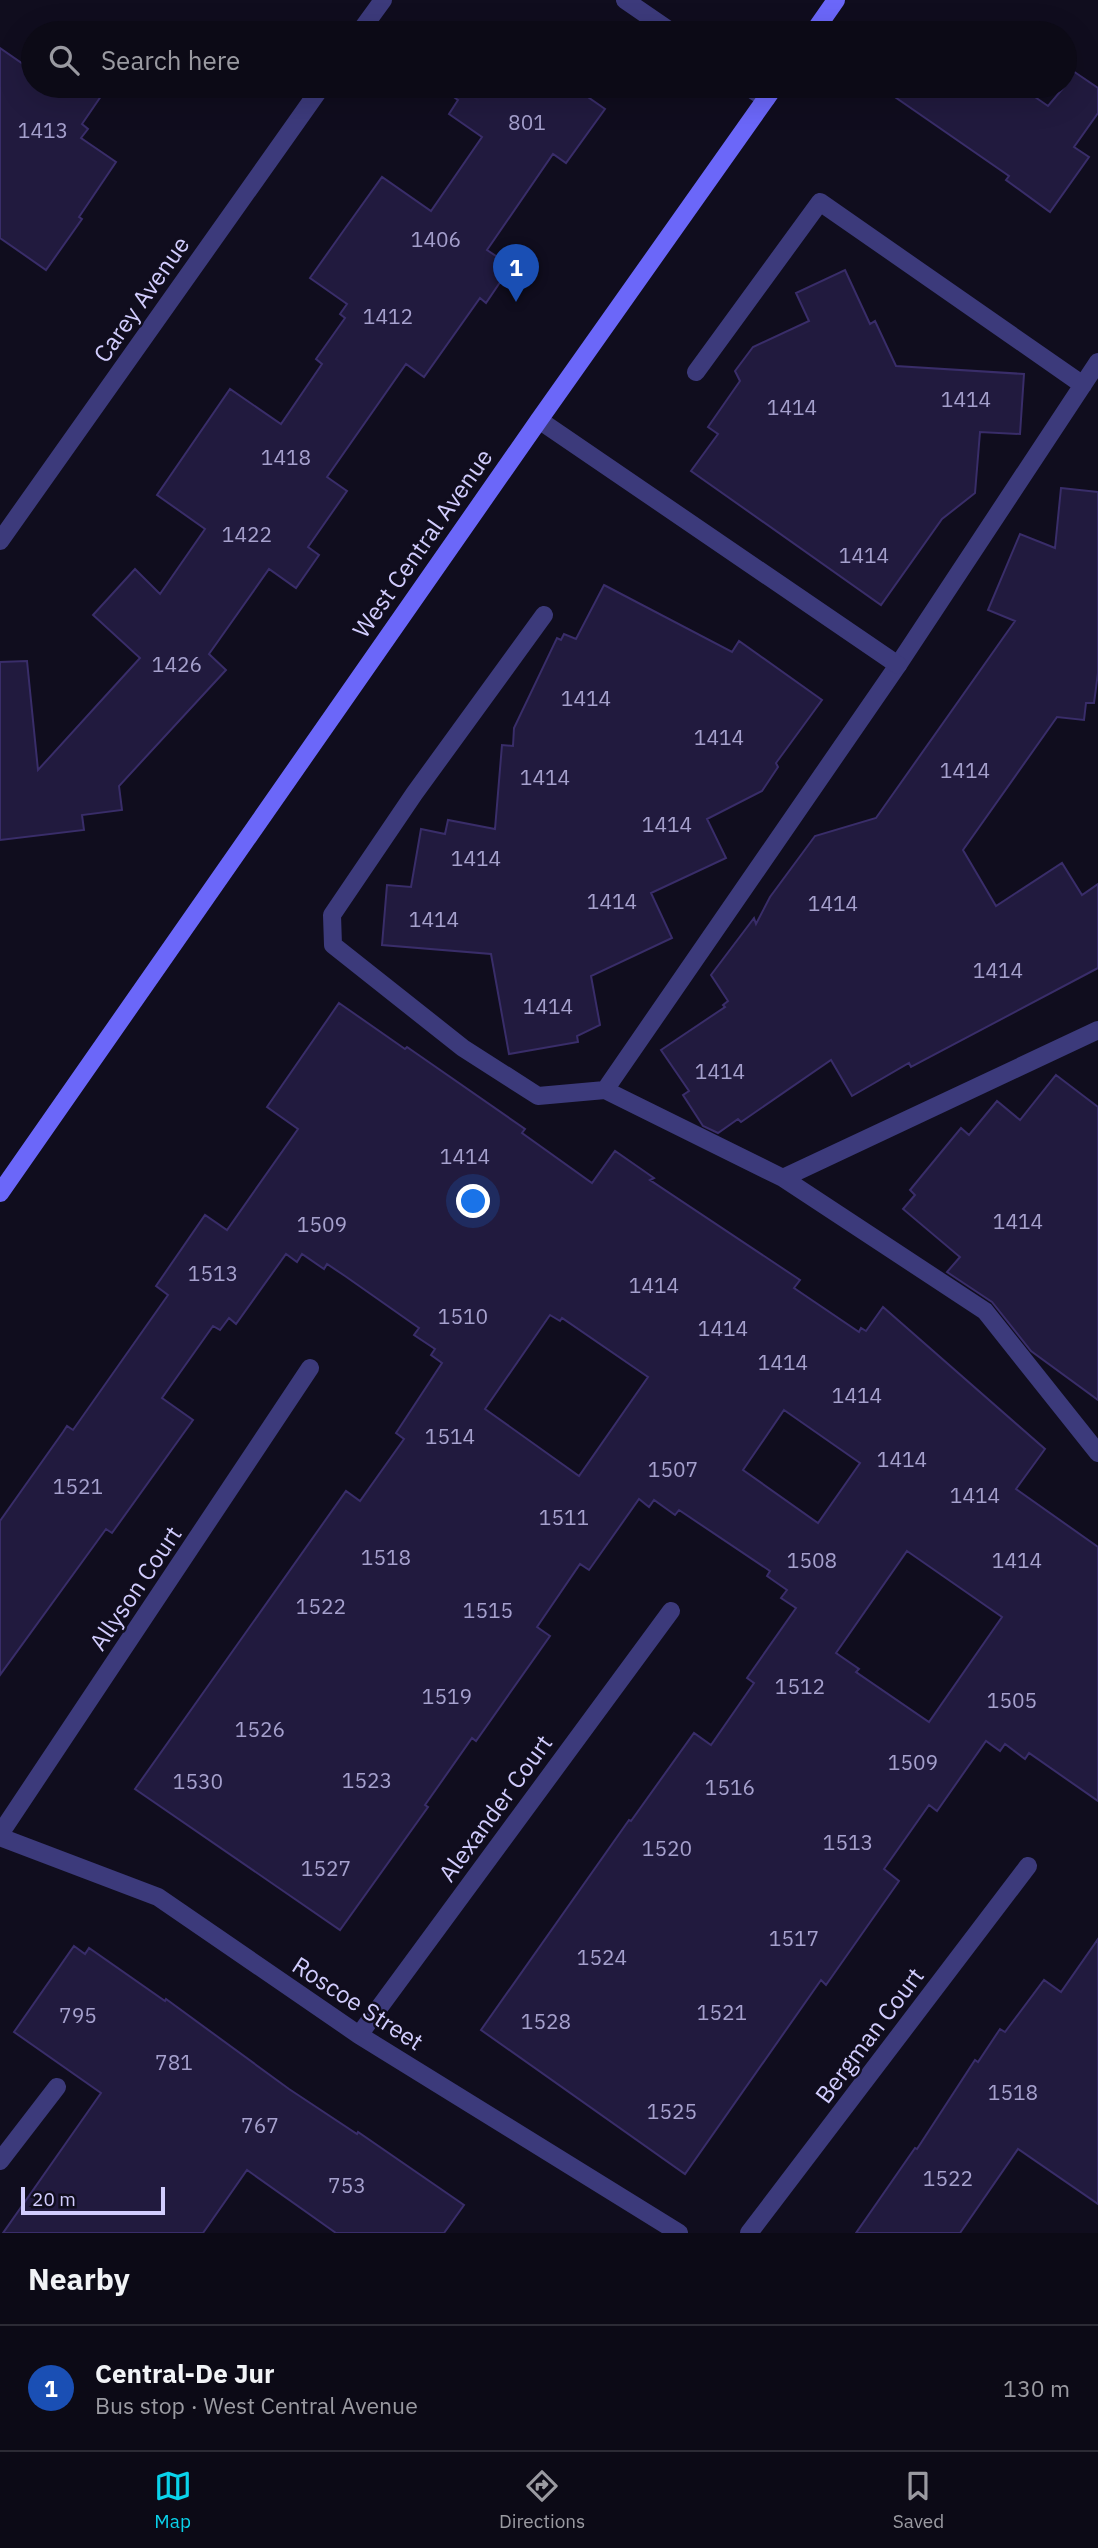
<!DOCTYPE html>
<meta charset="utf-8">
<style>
:root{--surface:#0c0a16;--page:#1a1823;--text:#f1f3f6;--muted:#9a9aa1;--line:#2c2b35;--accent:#0ad3eb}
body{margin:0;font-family:"IBM Plex Sans",sans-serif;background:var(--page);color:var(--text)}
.scale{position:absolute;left:21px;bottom:18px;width:144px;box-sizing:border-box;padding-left:7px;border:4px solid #d1ccfd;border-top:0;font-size:19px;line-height:24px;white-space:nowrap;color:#d1ccfd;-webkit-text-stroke:5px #100d1e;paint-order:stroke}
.you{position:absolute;left:474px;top:1202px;width:24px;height:24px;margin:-18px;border:5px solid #fff;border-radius:50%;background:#1a73e8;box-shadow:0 0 0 10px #1a73e833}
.badge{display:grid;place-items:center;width:46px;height:46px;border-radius:50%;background:var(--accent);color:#fff;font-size:23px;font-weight:700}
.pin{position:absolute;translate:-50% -58px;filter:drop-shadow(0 2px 4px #0008)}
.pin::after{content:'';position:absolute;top:37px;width:24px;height:21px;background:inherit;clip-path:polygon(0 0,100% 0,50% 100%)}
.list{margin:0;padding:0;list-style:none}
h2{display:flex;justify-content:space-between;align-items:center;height:91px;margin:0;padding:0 28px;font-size:30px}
h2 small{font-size:23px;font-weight:400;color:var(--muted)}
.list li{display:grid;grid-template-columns:46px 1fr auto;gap:21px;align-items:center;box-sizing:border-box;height:126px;padding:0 28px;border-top:2px solid var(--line)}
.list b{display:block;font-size:26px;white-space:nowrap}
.list p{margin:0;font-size:23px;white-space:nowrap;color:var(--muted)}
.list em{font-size:23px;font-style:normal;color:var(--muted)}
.icon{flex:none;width:38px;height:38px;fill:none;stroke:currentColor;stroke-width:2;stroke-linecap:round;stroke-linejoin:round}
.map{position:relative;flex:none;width:1098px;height:2233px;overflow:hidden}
.search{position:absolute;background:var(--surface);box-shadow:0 7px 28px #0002;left:21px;right:21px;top:21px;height:77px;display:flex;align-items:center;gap:18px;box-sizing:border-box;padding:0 24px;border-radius:38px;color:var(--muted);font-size:26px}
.sheet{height:217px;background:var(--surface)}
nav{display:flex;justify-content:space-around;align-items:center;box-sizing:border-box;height:98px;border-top:2px solid var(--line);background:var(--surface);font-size:19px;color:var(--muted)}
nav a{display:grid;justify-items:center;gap:4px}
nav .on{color:var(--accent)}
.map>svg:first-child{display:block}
.building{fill:#211a3e;stroke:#392d69;stroke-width:2;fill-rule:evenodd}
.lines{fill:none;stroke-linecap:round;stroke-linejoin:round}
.service{stroke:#3c3a7b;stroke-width:18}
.minor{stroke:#3c3a7b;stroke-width:18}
.secondary{stroke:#6b67f9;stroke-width:18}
.labels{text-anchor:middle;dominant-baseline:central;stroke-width:5;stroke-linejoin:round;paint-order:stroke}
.number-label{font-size:21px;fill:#a5a0cd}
.street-label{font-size:24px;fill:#d1ccfd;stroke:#100d1e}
</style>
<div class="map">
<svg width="1098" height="2233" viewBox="0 0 1098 2233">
<rect width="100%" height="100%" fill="#100d1e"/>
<!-- building -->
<path class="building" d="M0,48L26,66L33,55V86H108L82,124L88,129L81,138L116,162L79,217L82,219L46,270L0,238Z
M1073,71L1098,88V113L1074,147L1089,157L1050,212L1006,180L1009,176L879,86H1019L1048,106L1065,86Z
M448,86H572L605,109L566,163L553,154L487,250L511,266L486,303L480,298L424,377L406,364L327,477L347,491L308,547L319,555L296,588L269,569L209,654L226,670L119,786L122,810L82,815L84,830L0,840V662L27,661L38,770L140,658L93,615L135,569L160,594L205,529L157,495L230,389L281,424L322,364L316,359L345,318L340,314L347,304L310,278L344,230L382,177L431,211L482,137L449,114L458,100L445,91Z
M845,270L870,324L875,321L896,366L1024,374L1020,434L980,432L975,493L942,519L881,605L691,471L718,434L708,427L740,381L735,371L753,347L809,321L796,293Z
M1061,488L1098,492V673L1094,703H1086L1084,720L1057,717L963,850L996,906L1062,863L1082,895L1098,884V968L911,1067L909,1063L852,1096L831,1060L741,1122L738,1119L718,1133L703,1126L683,1095L689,1091L661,1050L725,1007L723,1005L728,1001L711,975L754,918L756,924L770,897L815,836L876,818L1015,621L988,610L1020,534L1055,548Z
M604,585L732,652L739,641L822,700L776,763L778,767L762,791L707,819L726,858L651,893L672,938L591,976L600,1025L577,1036L578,1042L509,1054L491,954L382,945L387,885L411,887L421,829L445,834L448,820L495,829L502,745L513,746L514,728L557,638L561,640L564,634L576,639Z
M339,1003L405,1049L407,1047L525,1129L522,1133L592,1183L615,1151L654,1178L650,1180L800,1280L794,1288L859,1332L861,1328L866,1331L883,1307L1045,1449L1016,1489L1098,1547V1801L1029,1753L1025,1759L1005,1744L1000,1751L986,1741L937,1811L929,1805L884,1869L899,1881L826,1985L821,1980L685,2174L481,2030L629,1820L631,1821L694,1733L711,1745L754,1683L747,1678L796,1608L781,1598L787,1590L767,1576L770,1571L679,1510L675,1515L654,1500L649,1507L639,1499L589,1570L580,1564L537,1627L550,1636L476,1741L472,1738L425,1805L428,1807L340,1930L135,1789L346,1491L360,1501L404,1439L396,1433L442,1363L431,1355L435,1349L414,1335L419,1328L345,1276L327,1264L324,1269L302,1254L297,1262L286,1254L236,1324L229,1318L220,1330L213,1326L162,1398L193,1420L112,1533L106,1529L0,1675V1521L63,1432L67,1426L73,1430L168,1295L156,1286L205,1215L227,1230L298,1129L267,1107ZM550,1315L560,1321L562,1318L648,1377L579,1476L485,1409ZM784,1410L860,1463L818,1523L743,1470ZM907,1551L1002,1617L929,1722L856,1672L859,1669L836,1653Z
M1056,1075L1098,1107V1400L1031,1351L992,1302L947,1272L960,1257L903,1209L915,1195L910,1190L961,1128L969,1135L997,1101L1020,1120Z
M1098,1939V2204L1018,2149L960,2233H856L915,2148L917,2149L975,2060L978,2062L1000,2029L1005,2032L1044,1980L1061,1992Z
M74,1946L85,1954L89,1948L165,2001L166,1999L289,2089L357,2134L358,2132L464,2205L444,2233H336L247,2170L203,2233H3L101,2093L14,2032Z"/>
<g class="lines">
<!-- service -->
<path class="service" d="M696,372L820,202L1083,385
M544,615L414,794L332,915L333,945L463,1048L538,1096L605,1090L783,1178L985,1311L1098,1453
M605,1090L898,665L1098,362
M783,1178L1098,1030"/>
<!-- minor -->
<path class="minor" d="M625,0L673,33
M359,33L383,0
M747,86L766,99
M539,420L898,665
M0,541L322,86
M0,1834L310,1368
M0,1837L158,1897L359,2035L679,2233
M359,2035L671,1611
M0,2161L57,2087
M749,2233L1028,1866"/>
<!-- secondary -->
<path class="secondary" d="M813,33L836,0
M0,1193L539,420L775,86"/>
</g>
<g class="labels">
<!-- number labels -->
<g class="number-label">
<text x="527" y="122">801</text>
<text x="43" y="130">1413</text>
<text x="436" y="239">1406</text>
<text x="388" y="316">1412</text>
<text x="966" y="399">1414</text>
<text x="792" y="407">1414</text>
<text x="286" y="457">1418</text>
<text x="247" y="534">1422</text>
<text x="864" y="555">1414</text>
<text x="177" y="664">1426</text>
<text x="586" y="698">1414</text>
<text x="719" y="737">1414</text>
<text x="965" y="770">1414</text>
<text x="545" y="777">1414</text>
<text x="667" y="824">1414</text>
<text x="476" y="858">1414</text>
<text x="612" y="901">1414</text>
<text x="833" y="903">1414</text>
<text x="434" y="919">1414</text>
<text x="998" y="970">1414</text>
<text x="548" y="1006">1414</text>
<text x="720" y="1071">1414</text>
<text x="465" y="1156">1414</text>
<text x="1018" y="1221">1414</text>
<text x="322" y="1224">1509</text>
<text x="213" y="1273">1513</text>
<text x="654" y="1285">1414</text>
<text x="463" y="1316">1510</text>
<text x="723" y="1328">1414</text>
<text x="783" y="1362">1414</text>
<text x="857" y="1395">1414</text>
<text x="450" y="1436">1514</text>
<text x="902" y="1459">1414</text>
<text x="673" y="1469">1507</text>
<text x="78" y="1486">1521</text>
<text x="975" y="1495">1414</text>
<text x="564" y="1517">1511</text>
<text x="386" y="1557">1518</text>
<text x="812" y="1560">1508</text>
<text x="1017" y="1560">1414</text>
<text x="321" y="1606">1522</text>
<text x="488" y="1610">1515</text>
<text x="800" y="1686">1512</text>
<text x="447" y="1696">1519</text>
<text x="1012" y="1700">1505</text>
<text x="260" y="1729">1526</text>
<text x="913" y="1762">1509</text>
<text x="367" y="1780">1523</text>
<text x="198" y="1781">1530</text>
<text x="730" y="1787">1516</text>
<text x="848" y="1842">1513</text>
<text x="667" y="1848">1520</text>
<text x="326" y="1868">1527</text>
<text x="794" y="1938">1517</text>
<text x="602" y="1957">1524</text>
<text x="722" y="2012">1521</text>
<text x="78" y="2015">795</text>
<text x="546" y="2021">1528</text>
<text x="174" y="2062">781</text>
<text x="1013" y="2092">1518</text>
<text x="672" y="2111">1525</text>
<text x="260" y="2125">767</text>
<text x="948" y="2178">1522</text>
<text x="347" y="2185">753</text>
</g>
<!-- street labels -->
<g class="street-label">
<text transform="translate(141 299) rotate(-55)">Carey Avenue</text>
<text transform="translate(422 543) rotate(-55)">West Central Avenue</text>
<text transform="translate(135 1588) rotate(-56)">Allyson Court</text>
<text transform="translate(495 1808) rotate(-54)">Alexander Court</text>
<text transform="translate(358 2003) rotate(33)">Roscoe Street</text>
<text transform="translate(869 2035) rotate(-53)">Bergman Court</text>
</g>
</g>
</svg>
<div class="scale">20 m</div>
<div class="you"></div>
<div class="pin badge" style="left:516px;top:302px;background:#1a4fb4">1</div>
<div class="search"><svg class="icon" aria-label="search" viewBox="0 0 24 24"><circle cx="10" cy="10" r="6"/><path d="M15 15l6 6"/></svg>Search here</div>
</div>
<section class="sheet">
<h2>Nearby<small></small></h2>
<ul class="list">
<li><span class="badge" style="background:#1a4fb4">1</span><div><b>Central-De Jur</b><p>Bus stop · West Central Avenue</p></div><em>130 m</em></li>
</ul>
</section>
<nav>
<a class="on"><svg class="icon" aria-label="map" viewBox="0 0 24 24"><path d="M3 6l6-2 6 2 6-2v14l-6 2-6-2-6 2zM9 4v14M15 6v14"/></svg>Map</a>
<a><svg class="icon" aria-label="directions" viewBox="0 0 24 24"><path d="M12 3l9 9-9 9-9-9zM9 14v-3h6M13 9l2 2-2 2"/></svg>Directions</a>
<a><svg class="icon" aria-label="saved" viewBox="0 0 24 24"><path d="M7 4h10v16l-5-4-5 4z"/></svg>Saved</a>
</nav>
